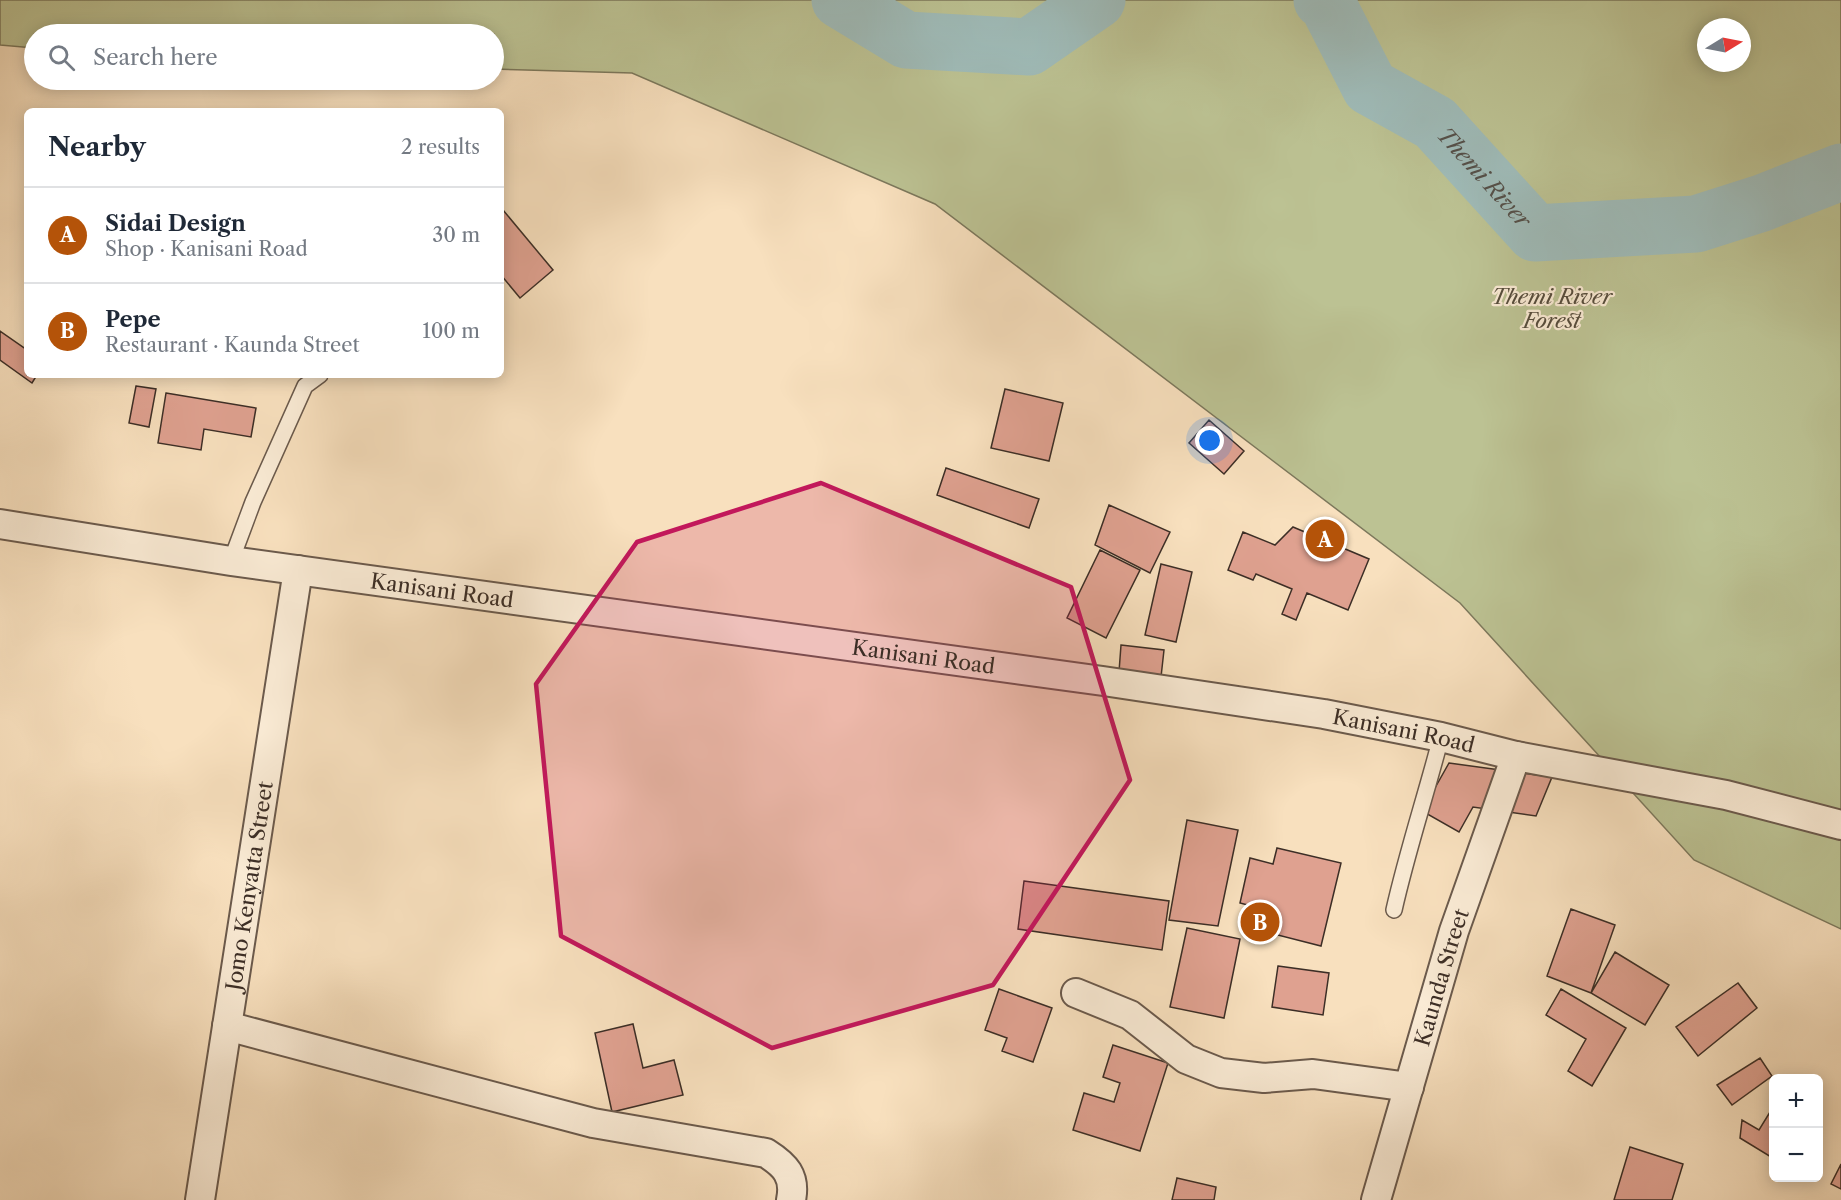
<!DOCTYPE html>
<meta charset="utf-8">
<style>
:root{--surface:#fff;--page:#f2f2f3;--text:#1f2937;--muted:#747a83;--line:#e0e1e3;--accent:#b45309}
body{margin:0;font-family:"Libre Caslon Text",serif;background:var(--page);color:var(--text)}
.controls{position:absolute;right:18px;bottom:18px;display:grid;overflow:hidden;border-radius:9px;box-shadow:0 3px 15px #0003}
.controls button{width:54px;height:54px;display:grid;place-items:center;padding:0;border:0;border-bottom:2px solid var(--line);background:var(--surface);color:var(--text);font:30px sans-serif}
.compass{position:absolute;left:1697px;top:18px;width:54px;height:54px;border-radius:50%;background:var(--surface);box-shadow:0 3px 15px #0003;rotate:80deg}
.you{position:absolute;left:1210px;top:441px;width:21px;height:21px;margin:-15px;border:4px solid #fff;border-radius:50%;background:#1a73e8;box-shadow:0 0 0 9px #1a73e833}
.badge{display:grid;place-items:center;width:39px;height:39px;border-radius:50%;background:var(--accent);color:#fff;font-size:20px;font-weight:700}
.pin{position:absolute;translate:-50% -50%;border:3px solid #fff;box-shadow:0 2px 6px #0006}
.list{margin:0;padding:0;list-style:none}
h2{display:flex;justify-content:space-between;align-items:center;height:78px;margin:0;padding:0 24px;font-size:26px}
h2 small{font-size:20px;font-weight:400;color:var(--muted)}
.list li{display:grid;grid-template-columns:39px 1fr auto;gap:18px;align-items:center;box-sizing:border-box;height:96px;padding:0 24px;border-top:2px solid var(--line)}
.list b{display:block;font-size:22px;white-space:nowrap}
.list p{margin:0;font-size:20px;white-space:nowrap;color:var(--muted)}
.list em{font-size:20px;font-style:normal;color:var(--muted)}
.icon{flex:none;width:33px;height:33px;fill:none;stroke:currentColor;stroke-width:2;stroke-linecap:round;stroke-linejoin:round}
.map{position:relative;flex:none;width:1841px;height:1200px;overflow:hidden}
.search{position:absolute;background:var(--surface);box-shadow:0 3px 15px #0003;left:24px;top:24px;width:480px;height:66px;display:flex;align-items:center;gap:15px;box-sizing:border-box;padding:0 21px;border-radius:33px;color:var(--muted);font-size:22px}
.panel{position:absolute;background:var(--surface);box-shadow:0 3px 15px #0003;left:24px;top:108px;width:480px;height:270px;border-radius:9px}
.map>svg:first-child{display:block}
.green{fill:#bcc293;stroke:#7c785c;stroke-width:1.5;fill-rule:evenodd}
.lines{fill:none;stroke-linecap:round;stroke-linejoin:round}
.river{stroke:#9fbbb8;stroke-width:57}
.building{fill:#dfa190;stroke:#3c2e26;stroke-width:1.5}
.service-casing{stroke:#6b5a4c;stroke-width:18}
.minor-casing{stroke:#6b5a4c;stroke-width:32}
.service{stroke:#faebd5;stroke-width:15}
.minor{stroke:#faebd5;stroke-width:28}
.marked{fill:#c2185b;fill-opacity:0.2;stroke:#c2185b;stroke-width:4.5;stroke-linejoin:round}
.labels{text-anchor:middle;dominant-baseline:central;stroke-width:4.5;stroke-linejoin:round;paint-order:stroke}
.park-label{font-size:21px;font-style:italic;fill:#564c3c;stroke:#faebd5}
.street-label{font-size:21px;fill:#3c2e26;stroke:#faebd5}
.water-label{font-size:22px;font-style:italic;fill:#55514a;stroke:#faebd5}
</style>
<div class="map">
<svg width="1841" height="1200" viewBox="0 0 1841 1200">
<rect width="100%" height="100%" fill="#f8e0be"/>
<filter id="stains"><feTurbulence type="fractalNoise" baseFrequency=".00333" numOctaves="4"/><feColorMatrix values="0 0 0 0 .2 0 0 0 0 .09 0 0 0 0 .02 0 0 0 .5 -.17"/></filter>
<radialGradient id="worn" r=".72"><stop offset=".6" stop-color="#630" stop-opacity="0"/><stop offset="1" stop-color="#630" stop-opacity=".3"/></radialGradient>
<!-- green -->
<path class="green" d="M0,0H1841V929L1694,860L1460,603L935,204L632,73L494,69V34H34V48L0,45ZM1706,27H1742V63H1706Z"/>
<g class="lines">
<!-- river -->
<g class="river">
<path d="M840,0L906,40L1029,47L1097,0"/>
<path id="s1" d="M1322,0L1327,3L1370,87L1435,123L1535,233L1696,224L1762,203L1841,172"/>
</g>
</g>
<!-- building -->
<path class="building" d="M503,210L553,270L520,298L501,275Z
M0,331L27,350V375H37L32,383L0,360Z
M136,386L156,389L149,427L129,423Z
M1005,389L1063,403L1049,461L991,448Z
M166,393L256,408L251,437L204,429L201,450L158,443Z
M1209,420L1244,451L1224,474L1189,443Z
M946,468L1039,499L1029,528L937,495Z
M1109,505L1170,532L1150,573L1095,545Z
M1293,527L1369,559L1348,610L1307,593L1296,620L1282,614L1292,589L1256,574L1253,580L1228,570L1243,532L1275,545Z
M1100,550L1140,570L1106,638L1067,618Z
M1161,564L1192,572L1176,642L1145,635Z
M1121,645L1164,650L1161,677L1119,672Z
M1449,763L1552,777L1536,816L1473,807L1459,832L1422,811Z
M1187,820L1238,830L1218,926L1169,920Z
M1277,848L1341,863L1321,946L1254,929L1259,908L1240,903L1250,858L1273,864Z
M1024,881L1169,901L1162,950L1018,929Z
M1571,909L1615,925L1591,993L1547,976Z
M1187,928L1240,939L1224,1018L1170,1007Z
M1615,952L1669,985L1645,1025L1591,993Z
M1278,966L1329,973L1323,1015L1272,1007Z
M1738,983L1757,1008L1698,1056L1676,1027Z
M999,989L1052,1008L1033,1062L1002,1051L1007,1038L985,1030Z
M1561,989L1626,1028L1592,1086L1568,1071L1586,1039L1546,1015Z
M633,1024L643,1068L674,1060L683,1095L612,1112L595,1033Z
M1113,1045L1168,1063L1140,1151L1073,1130L1084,1093L1114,1102L1120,1083L1103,1077Z
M1760,1058L1772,1076L1732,1105L1717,1085Z
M1770,1112L1774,1114L1771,1157L1740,1138L1742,1120L1759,1130Z
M1630,1147L1683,1164L1672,1200H1614Z
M1841,1164V1189L1831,1184Z
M1177,1178L1216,1187L1214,1200H1172Z"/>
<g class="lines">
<!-- service casing -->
<g class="service-casing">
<path id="service" d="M231,561L253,502L305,386L320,375
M1394,910C1407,852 1426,795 1441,737"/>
</g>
<!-- minor casing -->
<g class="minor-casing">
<g id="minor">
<path id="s2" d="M0,524L231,561L1103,681L1324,714L1441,737L1516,756L1726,795L1841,825"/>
<path d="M1076,993L1130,1015L1186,1059L1221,1073L1264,1078L1313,1074L1409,1087"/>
<path d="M227,1026L593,1123L766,1153C785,1165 796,1176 791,1200"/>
<path id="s3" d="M200,1200L298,570"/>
<path id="s4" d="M1376,1200L1454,931L1516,756"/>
</g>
</g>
<!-- service -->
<use href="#service" class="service"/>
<!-- minor -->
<use href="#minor" class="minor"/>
</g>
<!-- marked area -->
<path class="marked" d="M821,483L1071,587L1130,780L993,985L772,1048L561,936L536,684L637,542Z"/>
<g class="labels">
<!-- park labels -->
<g class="park-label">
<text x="1552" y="296">Themi River<tspan x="1552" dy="24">Forest</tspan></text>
</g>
<!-- street labels -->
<g class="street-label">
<text stroke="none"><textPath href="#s2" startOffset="447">Kanisani Road</textPath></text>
<text stroke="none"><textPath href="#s2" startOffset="933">Kanisani Road</textPath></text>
<text stroke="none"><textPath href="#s2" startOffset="1419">Kanisani Road</textPath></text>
<text stroke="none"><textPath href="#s3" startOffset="318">Jomo Kenyatta Street</textPath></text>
<text stroke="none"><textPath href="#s4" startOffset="232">Kaunda Street</textPath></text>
</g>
<!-- water labels -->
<g class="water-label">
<text stroke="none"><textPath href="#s1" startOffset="248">Themi River</textPath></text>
</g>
</g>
<rect width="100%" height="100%" filter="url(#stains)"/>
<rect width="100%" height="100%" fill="url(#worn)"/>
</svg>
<div class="controls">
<button>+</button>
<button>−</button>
</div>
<svg class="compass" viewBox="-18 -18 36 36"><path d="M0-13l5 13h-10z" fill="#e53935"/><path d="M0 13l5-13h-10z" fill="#747a83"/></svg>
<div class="you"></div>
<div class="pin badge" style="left:1325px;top:539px">A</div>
<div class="pin badge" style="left:1260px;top:922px">B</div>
<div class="search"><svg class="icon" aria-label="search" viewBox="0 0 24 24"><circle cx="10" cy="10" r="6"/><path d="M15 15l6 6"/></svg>Search here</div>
<section class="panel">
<h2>Nearby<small>2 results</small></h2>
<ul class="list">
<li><span class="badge">A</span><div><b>Sidai Design</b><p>Shop · Kanisani Road</p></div><em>30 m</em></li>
<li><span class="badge">B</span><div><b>Pepe</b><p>Restaurant · Kaunda Street</p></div><em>100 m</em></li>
</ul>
</section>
</div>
